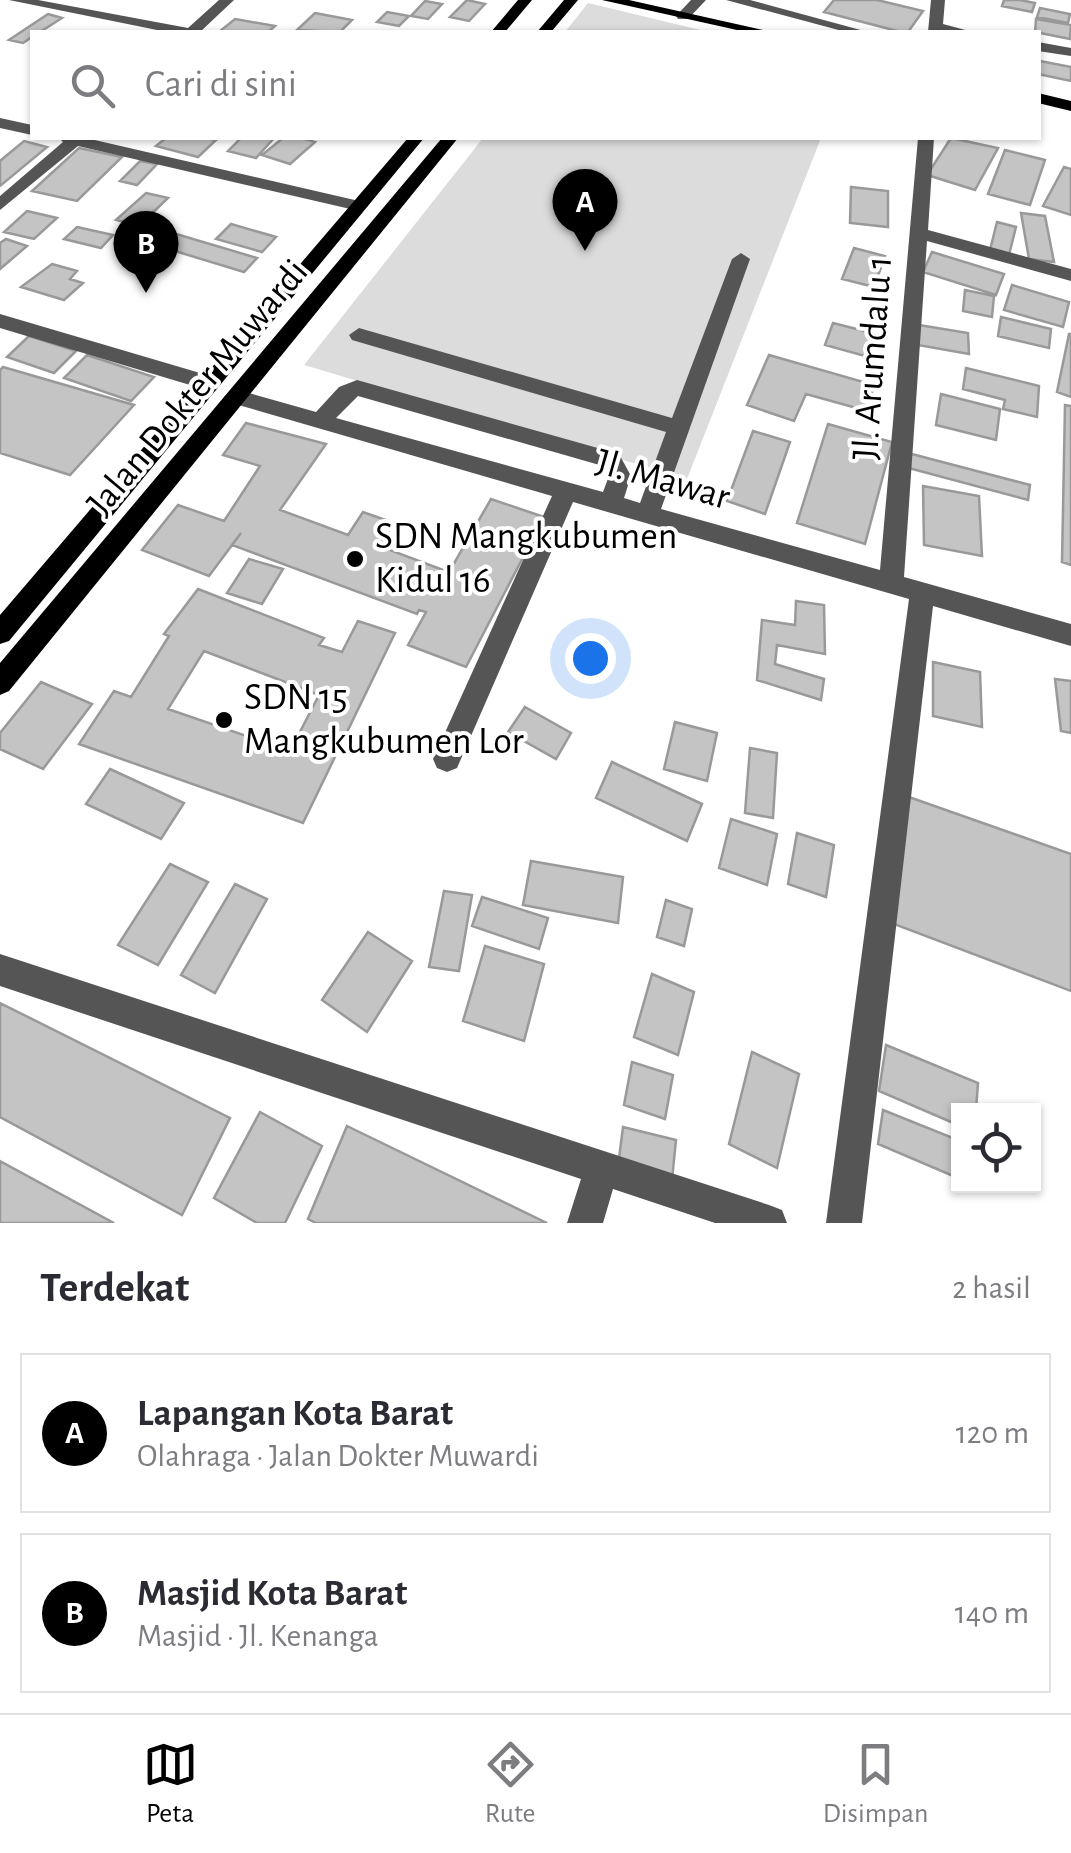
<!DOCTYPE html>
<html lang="id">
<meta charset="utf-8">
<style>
:root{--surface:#fff;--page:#f2f2f3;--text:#2b2b33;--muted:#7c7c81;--line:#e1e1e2;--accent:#000}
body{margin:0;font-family:"Alegreya Sans",sans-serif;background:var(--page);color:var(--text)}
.controls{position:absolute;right:30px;bottom:30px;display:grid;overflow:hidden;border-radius:0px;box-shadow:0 2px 8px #0004}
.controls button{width:90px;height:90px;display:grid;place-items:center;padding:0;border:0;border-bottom:2px solid var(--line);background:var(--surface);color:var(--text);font:50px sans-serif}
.you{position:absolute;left:590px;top:658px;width:35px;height:35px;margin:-25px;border:8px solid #fff;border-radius:50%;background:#1a73e8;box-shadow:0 0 0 15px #1a73e833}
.badge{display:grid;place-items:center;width:65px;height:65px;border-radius:50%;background:var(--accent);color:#fff;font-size:32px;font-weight:700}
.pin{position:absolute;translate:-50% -82px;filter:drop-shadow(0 2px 5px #0008)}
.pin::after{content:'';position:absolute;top:52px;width:35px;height:30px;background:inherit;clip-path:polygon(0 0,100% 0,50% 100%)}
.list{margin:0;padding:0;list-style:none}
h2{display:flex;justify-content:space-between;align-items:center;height:130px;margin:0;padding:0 40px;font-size:42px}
h2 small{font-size:32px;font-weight:400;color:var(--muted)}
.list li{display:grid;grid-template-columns:65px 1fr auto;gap:30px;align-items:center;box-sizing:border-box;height:160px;margin:0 20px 20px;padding:0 20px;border:2px solid var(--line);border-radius:0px}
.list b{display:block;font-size:38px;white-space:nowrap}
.list p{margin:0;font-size:32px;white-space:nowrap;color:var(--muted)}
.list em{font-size:32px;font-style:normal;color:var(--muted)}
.icon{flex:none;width:55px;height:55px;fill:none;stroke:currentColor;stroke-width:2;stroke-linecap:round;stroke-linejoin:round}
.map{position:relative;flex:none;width:1071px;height:1223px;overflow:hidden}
.search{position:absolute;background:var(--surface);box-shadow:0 2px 8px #0004;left:30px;right:30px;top:30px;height:110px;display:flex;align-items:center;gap:25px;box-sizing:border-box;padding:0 35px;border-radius:0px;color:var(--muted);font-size:38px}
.sheet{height:490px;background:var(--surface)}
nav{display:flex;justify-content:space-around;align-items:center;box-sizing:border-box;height:140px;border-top:2px solid var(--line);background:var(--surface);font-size:28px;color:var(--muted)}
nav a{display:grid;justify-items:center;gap:5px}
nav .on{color:var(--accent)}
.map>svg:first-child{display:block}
.green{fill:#dcdcdc}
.building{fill:#c4c4c4;stroke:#999;stroke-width:2.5;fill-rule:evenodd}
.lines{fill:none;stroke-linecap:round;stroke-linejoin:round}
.minor{fill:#555;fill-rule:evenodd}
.major{fill:#000;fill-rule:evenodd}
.poi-dot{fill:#000;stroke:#fff;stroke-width:4}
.labels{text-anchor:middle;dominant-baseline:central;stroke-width:8;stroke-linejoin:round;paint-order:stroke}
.street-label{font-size:38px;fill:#000;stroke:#fff}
.poi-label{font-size:38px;fill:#000;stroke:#fff;text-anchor:start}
</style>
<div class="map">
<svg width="1071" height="1223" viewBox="0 0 1071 1223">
<rect width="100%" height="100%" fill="#fff"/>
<!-- green -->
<path class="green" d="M588,3L709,32H565Z
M483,138H821L687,479L304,365Z"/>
<!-- building -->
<path class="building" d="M467,0L485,4L469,21L450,17Z
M834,0H877L923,11L908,32H901L824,12Z
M1004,0H1020L1035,3L1032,12L1002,6Z
M425,1L442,4L428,19L411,16Z
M1040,8L1070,14L1068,23L1037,17Z
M387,12L409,16L399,26L377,22Z
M315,13L352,20L340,32L297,30Z
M48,14L62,18L40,32H32V37L23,43L9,40Z
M235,19L275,26L268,32H219Z
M1036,19L1071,25L1070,39L1035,32Z
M1040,61L1071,67V81L1038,74Z
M166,138H205L216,140L198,157L156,146Z
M241,138H274L256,158L228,151Z
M283,138H302L315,142L290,164L262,155Z
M951,138L998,148L975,190L927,175Z
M24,141L47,147L0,186V161Z
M79,148L122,157L77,201L32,191Z
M1005,150L1045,160L1030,205L988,194Z
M140,161L157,164L137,185L120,181Z
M1064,167L1071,169V215L1043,206Z
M851,187L888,191V227L850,223Z
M146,193L168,198L139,226L116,220Z
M27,211L57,218L34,239L4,232Z
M1021,213L1045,216L1054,262L1029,259Z
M997,222L1016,227L1009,255L990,250Z
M231,224L276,237L262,252L216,239Z
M77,227L113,235L101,248L64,239Z
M156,228L257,258L244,272L142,241Z
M6,239L27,246L0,269V243Z
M854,248L885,256L874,287L842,279Z
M932,252L1004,274L996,295L923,272Z
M52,264L77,271L70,279L83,283L64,300L21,287Z
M1012,285L1069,302L1063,327L1004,310Z
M965,290L994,296L992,317L963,311Z
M1001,317L1051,329L1049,348L998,336Z
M833,323L872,333L865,356L825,345Z
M919,325L968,333L969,354L918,345Z
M1069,334H1071V397L1057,392Z
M29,336L76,351L54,373L7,357Z
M87,355L154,377L131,401L64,378Z
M769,355L874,385L867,411L806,394L794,421L747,405Z
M3,367L134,405L70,475L0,453V370Z
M966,368L1039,386L1037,417L1003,409L1005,400L963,389Z
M941,394L1000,409L996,440L936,425Z
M1065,405L1071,406V565L1062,562Z
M246,423L326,444L280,510L348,535L363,512L394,523L379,546L443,570L449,572L491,499L544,517L466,667L408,645L426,612L419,610L417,614L232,545L241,533L209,576L142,550L178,505L224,521L260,466L223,455Z
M828,424L892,442L865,544L797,523Z
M753,431L790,442L765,514L727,501Z
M908,453L1030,485L1028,500L905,467Z
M923,486L979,496L982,556L924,545Z
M249,559L283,569L262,604L227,593Z
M198,589L324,638L319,645L342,652L358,621L395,633L303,823L79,744L114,691L131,697L169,636L164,634ZM204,651L319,695L290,751L168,709Z
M796,601L824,605L825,654L777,645L775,664L824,679L821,700L757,680L762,620L795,625Z
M933,662L980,672L982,727L933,716Z
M1055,679L1071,681V733L1061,731Z
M41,682L92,704L43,769L0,749V733Z
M525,707L571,733L556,759L508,732Z
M675,722L717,733L707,781L664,769Z
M750,748L777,753L773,818L745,813Z
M612,762L702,804L687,841L596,798Z
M110,769L184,803L161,839L86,804Z
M906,796L1071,854V991L886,921Z
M731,819L777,834L767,885L719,868Z
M797,833L834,845L826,897L788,884Z
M531,861L623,877L618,923L523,905Z
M170,864L208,882L158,965L118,945Z
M235,884L267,899L215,993L181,975Z
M444,891L472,895L459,971L429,967Z
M482,897L548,918L539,949L472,926Z
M666,900L692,909L684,946L657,937Z
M368,932L412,961L367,1032L322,1000Z
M485,946L544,964L524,1041L463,1021Z
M652,974L694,992L678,1055L634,1037Z
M0,1003L230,1118L182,1215L0,1117Z
M886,1045L978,1083L976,1110H958V1125L879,1091Z
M752,1052L799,1074L777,1168L729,1144Z
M632,1062L673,1075L665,1119L624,1105Z
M883,1110L958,1140V1178L878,1144Z
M260,1112L322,1146L285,1223H257L214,1198Z
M347,1126L547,1223H316L308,1219Z
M623,1127L676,1140L672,1180L618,1166Z
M0,1161L114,1223H0Z"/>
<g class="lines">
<!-- minor -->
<path class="minor" d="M9,0H38L188,28L219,0H234L200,32H167Z
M691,0H706L688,19H678L676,16Z
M726,0H750L868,32H846Z
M931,0H945L943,24L973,32H928Z
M1038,42L1071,48V56L1038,51Z
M0,118L32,125V135L0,128Z
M59,138H86L359,201L368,206L359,211L78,146L0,210V196L63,142Z
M918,138H934L928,230L1071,269V281L927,241L904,577L1071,624V646L933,606L862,1223H826L909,599L573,502L457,768L447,772L437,768L433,759L552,496L228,402L224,397L235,389L316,412L339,387L357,380L619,454L631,476L624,498L640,503L666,432L352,340L349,335L359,328L672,418L732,259L741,253L750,259L661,509L880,570ZM358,396L603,466L609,476L603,492L336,418Z
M0,314L217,378L220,383L210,391L0,328Z
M0,954L769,1205L782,1210L787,1223H715L613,1189L603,1223H567L581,1179L0,986Z"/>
<!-- major -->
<path class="major" d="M518,0H532L505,32H491Z
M564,0H578L551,32H537Z
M602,0H629L772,32H746Z
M1038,93L1071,101V111L1038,103Z
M408,138H424L9,641L0,644V615Z
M442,138H458L9,691L0,695V663Z"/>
</g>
<!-- markers -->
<g class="poi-dot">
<circle cx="355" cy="559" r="10"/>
<circle cx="224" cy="720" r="10"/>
</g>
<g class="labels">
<!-- street labels -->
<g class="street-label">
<text transform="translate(873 358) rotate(-86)">Jl. Arumdalu 1</text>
<text transform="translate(198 388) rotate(-50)">Jalan Dokter Muwardi</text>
<text transform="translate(663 480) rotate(16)">Jl. Mawar</text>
</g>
<!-- poi labels -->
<g class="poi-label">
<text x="375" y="537">SDN Mangkubumen<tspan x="375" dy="44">Kidul 16</tspan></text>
<text x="244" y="698">SDN 15<tspan x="244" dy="44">Mangkubumen Lor</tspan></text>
</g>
</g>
</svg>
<div class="controls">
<button><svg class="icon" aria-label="locate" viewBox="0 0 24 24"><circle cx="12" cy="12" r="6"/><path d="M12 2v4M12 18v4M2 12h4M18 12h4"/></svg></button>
</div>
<div class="you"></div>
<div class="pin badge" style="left:585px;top:251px">A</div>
<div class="pin badge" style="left:146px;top:293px">B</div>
<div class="search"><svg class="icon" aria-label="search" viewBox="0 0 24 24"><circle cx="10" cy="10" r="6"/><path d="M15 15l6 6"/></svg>Cari di sini</div>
</div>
<section class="sheet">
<h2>Terdekat<small>2 hasil</small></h2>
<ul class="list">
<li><span class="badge">A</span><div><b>Lapangan Kota Barat</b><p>Olahraga · Jalan Dokter Muwardi</p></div><em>120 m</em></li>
<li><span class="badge">B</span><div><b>Masjid Kota Barat</b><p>Masjid · Jl. Kenanga</p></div><em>140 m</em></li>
</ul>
</section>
<nav>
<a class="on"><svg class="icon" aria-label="map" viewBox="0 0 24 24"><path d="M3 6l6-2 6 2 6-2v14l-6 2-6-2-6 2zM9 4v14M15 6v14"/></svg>Peta</a>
<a><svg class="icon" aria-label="directions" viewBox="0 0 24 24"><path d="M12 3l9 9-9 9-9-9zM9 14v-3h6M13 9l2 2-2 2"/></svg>Rute</a>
<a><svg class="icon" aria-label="saved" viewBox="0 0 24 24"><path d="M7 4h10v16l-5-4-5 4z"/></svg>Disimpan</a>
</nav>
